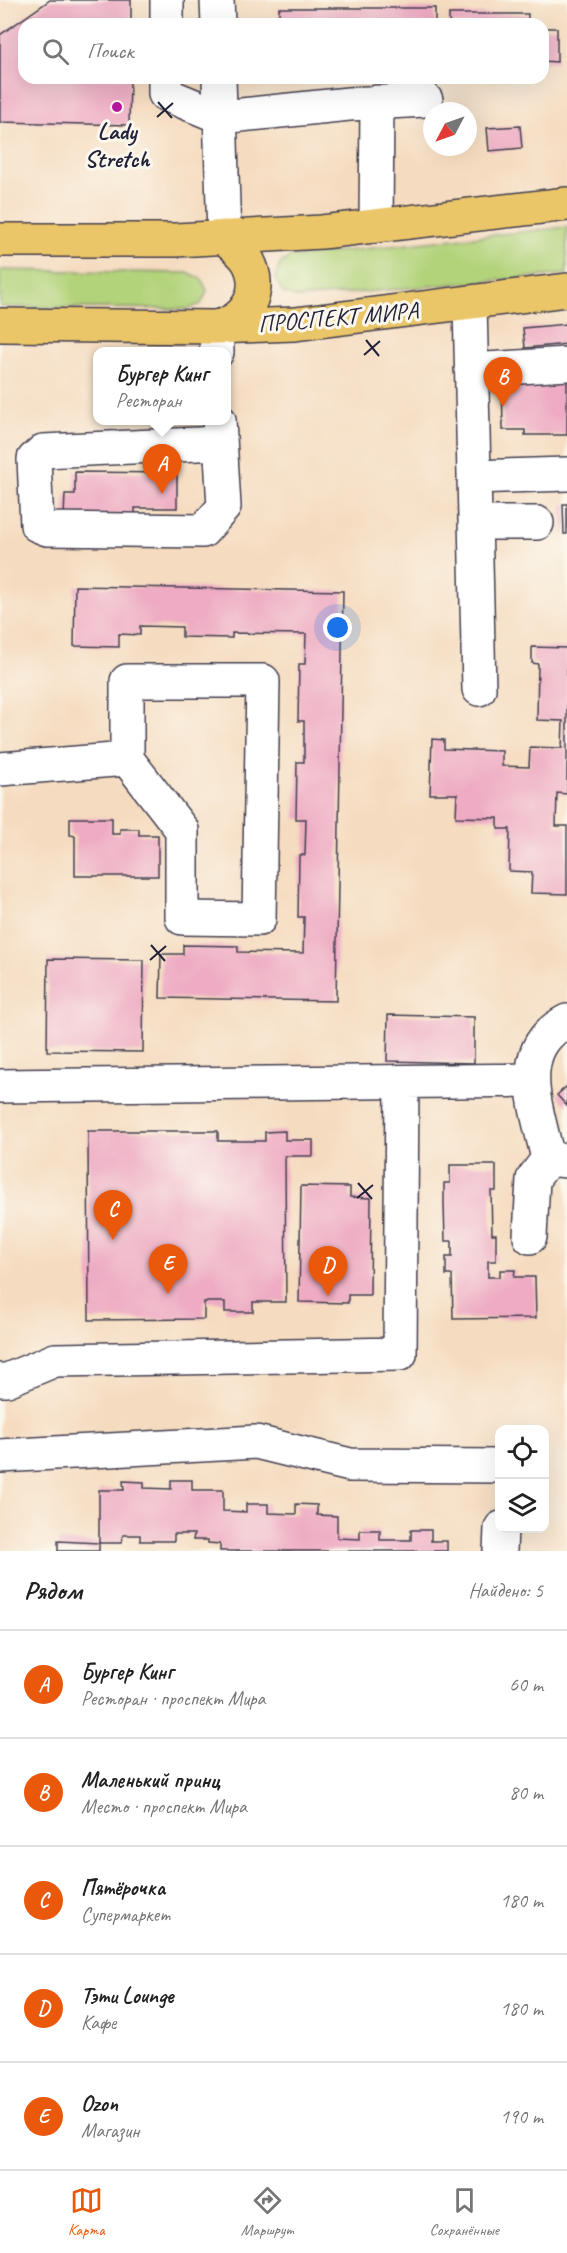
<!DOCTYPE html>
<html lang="ru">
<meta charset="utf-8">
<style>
:root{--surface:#fff;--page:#f2f2f2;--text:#222;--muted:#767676;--line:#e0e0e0;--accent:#ea580c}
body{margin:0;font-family:Caveat,sans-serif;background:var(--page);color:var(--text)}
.controls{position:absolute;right:18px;bottom:18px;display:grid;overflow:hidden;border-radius:12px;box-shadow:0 6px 24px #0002}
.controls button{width:54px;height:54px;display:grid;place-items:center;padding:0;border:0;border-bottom:2px solid var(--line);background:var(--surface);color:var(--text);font:30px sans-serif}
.compass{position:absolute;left:423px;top:102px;width:54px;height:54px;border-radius:50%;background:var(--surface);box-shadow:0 6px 24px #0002;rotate:229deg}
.you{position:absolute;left:338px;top:628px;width:21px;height:21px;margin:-15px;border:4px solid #fff;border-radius:50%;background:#1a73e8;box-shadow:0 0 0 9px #1a73e833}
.badge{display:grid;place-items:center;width:39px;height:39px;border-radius:50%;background:var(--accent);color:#fff;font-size:20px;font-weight:700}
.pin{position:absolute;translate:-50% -50px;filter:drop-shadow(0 2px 3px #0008)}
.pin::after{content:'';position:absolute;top:32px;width:21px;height:18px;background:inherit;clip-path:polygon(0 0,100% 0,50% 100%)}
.popup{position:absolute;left:93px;top:347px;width:138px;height:78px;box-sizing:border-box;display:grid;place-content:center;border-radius:12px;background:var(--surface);filter:drop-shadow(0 2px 4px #0005);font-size:20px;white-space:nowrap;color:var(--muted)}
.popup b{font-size:22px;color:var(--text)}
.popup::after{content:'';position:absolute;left:50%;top:100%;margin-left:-12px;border:12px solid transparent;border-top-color:var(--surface)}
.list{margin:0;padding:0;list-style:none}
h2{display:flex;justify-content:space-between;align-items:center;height:78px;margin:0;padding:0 24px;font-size:26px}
h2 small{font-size:20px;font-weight:400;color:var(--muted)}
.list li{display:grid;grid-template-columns:39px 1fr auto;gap:18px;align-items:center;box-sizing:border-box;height:108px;padding:0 24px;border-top:2px solid var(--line)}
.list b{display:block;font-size:22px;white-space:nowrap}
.list p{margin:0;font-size:20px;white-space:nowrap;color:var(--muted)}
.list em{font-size:20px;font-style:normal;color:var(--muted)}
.icon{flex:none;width:33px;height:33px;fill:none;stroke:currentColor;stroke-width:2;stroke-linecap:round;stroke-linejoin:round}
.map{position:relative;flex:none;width:567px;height:1551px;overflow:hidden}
.search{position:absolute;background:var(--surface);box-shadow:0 6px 24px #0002;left:18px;right:18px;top:18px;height:66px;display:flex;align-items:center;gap:15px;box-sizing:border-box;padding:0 21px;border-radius:18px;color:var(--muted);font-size:22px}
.sheet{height:618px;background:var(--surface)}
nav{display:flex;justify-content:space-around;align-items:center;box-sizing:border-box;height:84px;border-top:2px solid var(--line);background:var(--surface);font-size:16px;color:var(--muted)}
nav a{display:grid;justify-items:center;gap:3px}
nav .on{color:var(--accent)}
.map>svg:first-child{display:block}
.green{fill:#b3d37a;stroke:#6a7a5a;stroke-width:1.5}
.building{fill:#eeabc3}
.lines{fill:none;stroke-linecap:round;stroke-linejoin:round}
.minor-casing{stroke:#423e4f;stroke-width:36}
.major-casing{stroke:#423e4f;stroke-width:36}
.minor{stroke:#fff;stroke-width:33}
.major{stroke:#ebc669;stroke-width:33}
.ticks{fill:none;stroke:#22223b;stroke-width:2}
.poi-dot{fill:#b5179e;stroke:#fbf7ec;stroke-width:2}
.labels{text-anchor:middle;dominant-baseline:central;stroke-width:6;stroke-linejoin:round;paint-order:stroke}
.poi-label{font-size:24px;font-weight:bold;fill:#22223b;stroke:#fbf7ec}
.street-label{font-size:24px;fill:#22223b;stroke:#fbf7ec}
</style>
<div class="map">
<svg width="567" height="1551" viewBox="0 0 567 1551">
<rect width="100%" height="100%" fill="#fbf7ec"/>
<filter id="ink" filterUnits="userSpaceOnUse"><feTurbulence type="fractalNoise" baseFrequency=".0167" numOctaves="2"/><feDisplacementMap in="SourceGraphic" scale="12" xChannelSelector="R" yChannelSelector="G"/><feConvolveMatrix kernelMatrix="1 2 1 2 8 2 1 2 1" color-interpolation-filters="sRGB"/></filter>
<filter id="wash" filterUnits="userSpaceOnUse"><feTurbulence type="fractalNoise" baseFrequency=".008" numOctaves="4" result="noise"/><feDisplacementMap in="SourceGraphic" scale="24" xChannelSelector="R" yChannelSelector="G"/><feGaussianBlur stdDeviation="1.35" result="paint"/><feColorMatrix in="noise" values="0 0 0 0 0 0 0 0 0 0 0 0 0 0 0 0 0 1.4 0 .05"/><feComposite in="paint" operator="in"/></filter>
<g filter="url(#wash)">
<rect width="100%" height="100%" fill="#f5dbbf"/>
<!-- green -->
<path class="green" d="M567,227V274L298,298L283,293L275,279L280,264L290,257Z
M0,270L188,273L201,278L207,291L201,304L188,309L0,307Z"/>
<g id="blocks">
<!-- building -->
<path class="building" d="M50,0H131V24H24V78H130L129,125L0,122V35Z
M279,8H435V24H279Z
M449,14H528V24H449Z
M543,28H557V62L543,61Z
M520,126L522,148L489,151L487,128Z
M567,324V344L525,348L523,328Z
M502,379H567V435H525V430H503Z
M75,472L177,473V508H135V517H64L65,494H75Z
M563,504H567V534H564Z
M75,586L343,591L336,1001L160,998L161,954H183V945L238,946V952L303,953L304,917H298L299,855H305L306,819H296L297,762H304V721H298L299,664H305L306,634L232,633V638L182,637V627L140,626V635L119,634V647L74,646Z
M532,647L567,648V794L557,793L556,826H567V894L531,893L532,872L509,871L510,829H498V818L456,817L457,794H430L432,739L444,740V749L502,751V766L529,767L530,747L562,748L563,721L537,720L538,664L532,663Z
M70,818H112V834H120V829H139V835H158V876H75V836L70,835Z
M48,959L144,960L143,1052L47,1051Z
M388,1015L474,1017V1063L387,1061Z
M567,1086V1106L557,1095Z
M88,1131H218V1141H265V1132L285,1131V1140H313V1156H285L286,1302H253V1312H225V1302H204V1319L89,1320Z
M450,1165H496V1191H491L492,1234H496V1261H488V1277H500V1270H515L514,1277H535L536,1318L453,1319L452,1275H446V1257H452V1241H445L444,1204V1183H450Z
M301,1186L350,1187V1197L371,1198L370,1295H348V1303L299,1302Z
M171,1480H192V1490H223V1511L246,1512V1504H268V1513L296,1514V1504L317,1505V1515L337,1516V1538L360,1539V1530H380V1540H411V1530H431V1541H447V1551H220V1544L208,1543V1540H193L194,1534H174V1541H140V1535H123L122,1543H99V1551H58V1541L99,1543V1490H124L123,1481L144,1482V1488L171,1489Z"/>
</g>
</g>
<g filter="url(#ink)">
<use href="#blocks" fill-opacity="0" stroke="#423e4f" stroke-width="1.5"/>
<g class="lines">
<!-- minor casing -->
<g class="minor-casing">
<path id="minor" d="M217,0L218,24
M167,24V0
M165,78V94L221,117L349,104L426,100
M219,78L224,237
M376,226L377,102
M470,304L479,689
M216,327L217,352
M471,370L567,364
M219,420L224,507L203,531L47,529L37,525L34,459L43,451L220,443
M474,477L567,474
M475,523H537
M127,681H263L259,919L182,918V830L127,759Z
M0,769L127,759
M567,1021C511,1050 538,1110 548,1159L567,1161
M0,1086L532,1080
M530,1237L533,1179L548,1159
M0,1380H7L55,1360L400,1354L402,1082
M0,1456L256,1442L350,1465L500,1466
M500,1551L501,1528"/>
</g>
<!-- major casing -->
<g class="major-casing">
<path id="major" d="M0,240H176L322,232L567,204
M0,325L216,327L295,324L567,290
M216,327C247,321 264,290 248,261C242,252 232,244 224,237"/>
</g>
<!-- minor -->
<use href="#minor" class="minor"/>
<!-- major -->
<use href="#major" class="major"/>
</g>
</g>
<!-- ticks -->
<path class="ticks" d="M158,102L172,118M157,117L173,103M366,340L379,356M364,355L380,341M151,945L165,961M150,960L166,946M358,1183L372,1199M357,1198L373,1185"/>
<!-- markers -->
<circle class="poi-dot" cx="117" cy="107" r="6"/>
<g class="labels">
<!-- poi labels -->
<g class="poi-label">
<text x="117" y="131">Lady<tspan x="117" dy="28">Stretch</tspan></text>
</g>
<!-- street labels -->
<g class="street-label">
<text transform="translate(338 317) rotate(-5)">ПРОСПЕКТ МИРА</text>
</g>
</g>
</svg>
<div class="controls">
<button><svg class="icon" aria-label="locate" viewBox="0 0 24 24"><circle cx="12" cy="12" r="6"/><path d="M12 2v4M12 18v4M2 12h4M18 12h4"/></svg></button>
<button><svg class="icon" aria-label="layers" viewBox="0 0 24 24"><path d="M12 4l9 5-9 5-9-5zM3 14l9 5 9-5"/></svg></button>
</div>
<svg class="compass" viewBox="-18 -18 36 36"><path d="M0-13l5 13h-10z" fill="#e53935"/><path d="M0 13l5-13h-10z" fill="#767676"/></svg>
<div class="you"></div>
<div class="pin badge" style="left:162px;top:494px">A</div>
<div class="popup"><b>Бургер Кинг</b>Ресторан</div>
<div class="pin badge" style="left:503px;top:407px">B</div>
<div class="pin badge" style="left:113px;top:1240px">C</div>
<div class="pin badge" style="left:328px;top:1296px">D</div>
<div class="pin badge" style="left:168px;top:1294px">E</div>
<div class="search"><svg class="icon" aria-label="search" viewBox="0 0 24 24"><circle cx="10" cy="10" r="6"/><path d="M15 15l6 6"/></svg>Поиск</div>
</div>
<section class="sheet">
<h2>Рядом<small>Найдено: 5</small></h2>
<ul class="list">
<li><span class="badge">A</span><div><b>Бургер Кинг</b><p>Ресторан · проспект Мира</p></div><em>60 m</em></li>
<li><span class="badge">B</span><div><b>Маленький принц</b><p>Место · проспект Мира</p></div><em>80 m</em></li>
<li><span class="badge">C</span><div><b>Пятёрочка</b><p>Супермаркет</p></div><em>180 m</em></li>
<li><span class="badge">D</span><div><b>Тэти Lounge</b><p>Кафе</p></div><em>180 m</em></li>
<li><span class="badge">E</span><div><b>Ozon</b><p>Магазин</p></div><em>190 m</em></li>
</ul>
</section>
<nav>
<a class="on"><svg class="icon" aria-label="map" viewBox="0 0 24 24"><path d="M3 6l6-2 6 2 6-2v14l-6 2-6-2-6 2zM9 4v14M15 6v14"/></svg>Карта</a>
<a><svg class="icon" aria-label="directions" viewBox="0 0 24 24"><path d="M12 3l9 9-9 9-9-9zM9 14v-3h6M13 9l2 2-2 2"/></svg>Маршрут</a>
<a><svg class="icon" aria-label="saved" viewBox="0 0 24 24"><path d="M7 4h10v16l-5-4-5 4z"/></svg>Сохранённые</a>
</nav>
